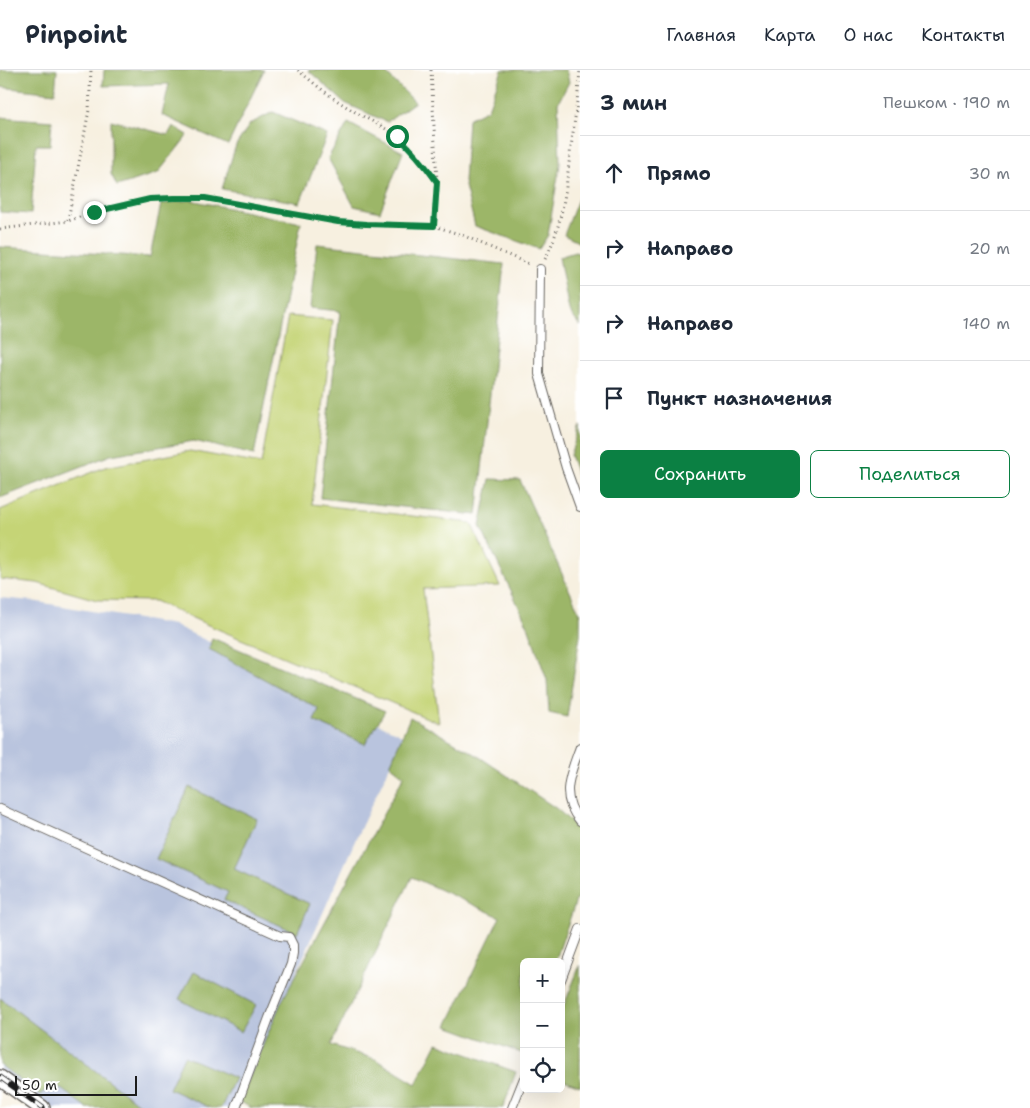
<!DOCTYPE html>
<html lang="ru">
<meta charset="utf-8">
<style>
:root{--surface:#fff;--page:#f6f6f7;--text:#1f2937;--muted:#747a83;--line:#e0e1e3;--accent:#0b8043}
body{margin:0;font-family:"Shantell Sans",sans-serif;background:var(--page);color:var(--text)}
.controls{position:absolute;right:15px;bottom:15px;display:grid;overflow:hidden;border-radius:8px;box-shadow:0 5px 20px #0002}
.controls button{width:45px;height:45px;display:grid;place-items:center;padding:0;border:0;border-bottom:1px solid var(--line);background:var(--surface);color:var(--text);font:25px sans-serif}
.scale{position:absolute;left:15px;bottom:12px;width:122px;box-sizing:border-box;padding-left:5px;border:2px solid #1c1c1c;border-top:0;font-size:14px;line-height:18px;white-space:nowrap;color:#1c1c1c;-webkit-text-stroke:4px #fff;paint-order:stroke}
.stop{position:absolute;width:15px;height:15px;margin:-11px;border:4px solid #0b8043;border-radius:50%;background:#fff}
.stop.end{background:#0b8043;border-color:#fff;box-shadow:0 1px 5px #0008}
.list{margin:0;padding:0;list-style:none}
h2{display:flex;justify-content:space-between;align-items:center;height:65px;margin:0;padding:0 20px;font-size:21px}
h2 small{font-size:16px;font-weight:400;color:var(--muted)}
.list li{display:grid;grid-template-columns:32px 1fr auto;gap:15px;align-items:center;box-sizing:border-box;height:75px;padding:0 20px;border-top:1px solid var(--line)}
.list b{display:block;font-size:19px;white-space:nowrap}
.list em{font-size:16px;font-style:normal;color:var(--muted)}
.actions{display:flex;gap:10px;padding:15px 20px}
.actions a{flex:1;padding:11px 0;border:1px solid var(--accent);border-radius:8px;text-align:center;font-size:18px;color:var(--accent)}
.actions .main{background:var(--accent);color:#fff}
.icon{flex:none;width:28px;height:28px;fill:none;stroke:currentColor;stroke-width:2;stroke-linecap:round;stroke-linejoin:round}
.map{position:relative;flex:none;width:580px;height:1038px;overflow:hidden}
header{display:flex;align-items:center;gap:30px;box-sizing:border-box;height:70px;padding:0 25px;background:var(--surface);border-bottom:1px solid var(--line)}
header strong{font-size:24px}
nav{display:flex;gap:28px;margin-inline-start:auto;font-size:18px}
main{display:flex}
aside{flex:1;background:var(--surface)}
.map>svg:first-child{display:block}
.industrial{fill:#b9c4de}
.green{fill:#c5d476;stroke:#707849}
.forest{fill:#9cb667;stroke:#5c6942}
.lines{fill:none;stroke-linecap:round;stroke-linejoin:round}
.lane-casing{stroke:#696661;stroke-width:10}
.street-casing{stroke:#696661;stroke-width:18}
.path{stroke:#696661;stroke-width:3;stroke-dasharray:1 4;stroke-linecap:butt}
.lane{stroke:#fff;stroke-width:8}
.street{stroke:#fff;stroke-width:15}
.rail-casing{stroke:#1c1c1c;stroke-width:5.5}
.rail{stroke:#fff;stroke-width:4;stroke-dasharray:11;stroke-linecap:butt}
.route{stroke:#0b8043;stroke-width:6}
</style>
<header>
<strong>Pinpoint</strong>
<nav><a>Главная</a><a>Карта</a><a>О нас</a><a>Контакты</a></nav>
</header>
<main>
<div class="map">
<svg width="580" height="1038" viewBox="0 0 580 1038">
<rect width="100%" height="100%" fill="#fff"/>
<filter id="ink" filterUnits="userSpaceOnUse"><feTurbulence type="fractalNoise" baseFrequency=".02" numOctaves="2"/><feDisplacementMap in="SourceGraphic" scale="10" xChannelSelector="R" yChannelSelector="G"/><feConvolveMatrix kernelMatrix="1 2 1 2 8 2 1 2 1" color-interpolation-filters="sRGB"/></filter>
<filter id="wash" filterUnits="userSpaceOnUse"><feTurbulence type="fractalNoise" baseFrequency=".0096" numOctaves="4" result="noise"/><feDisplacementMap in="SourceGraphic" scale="20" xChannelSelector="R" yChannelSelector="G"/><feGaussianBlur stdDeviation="1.12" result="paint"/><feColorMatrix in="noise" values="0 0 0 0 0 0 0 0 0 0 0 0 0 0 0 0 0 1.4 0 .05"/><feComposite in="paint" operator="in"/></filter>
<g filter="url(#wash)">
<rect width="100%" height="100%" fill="#f7f0e0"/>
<!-- industrial -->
<path class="industrial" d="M0,528L32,531L174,555L404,666L362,755L239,1032L238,1038H47L0,1004Z"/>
<!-- green -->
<path class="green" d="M288,246L333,250L312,434L471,453L500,516L423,519L439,653L208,555L155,531L97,530L37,513L0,509V440L105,397L190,381L261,394Z"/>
<!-- forest -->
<path class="forest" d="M0,0H57L55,23L0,17Z
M104,0H264L228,75L162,45L169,14L103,16Z
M308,0H383L415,32L387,52L345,33Z
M502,0H566L569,12L558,33L560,94L548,165L539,179L475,156L464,112L468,49L488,39Z
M273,42L327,65L300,133L222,119L236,75L250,54Z
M0,47L52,51L50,75H36L31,144L0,142Z
M111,50L168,65L173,56L188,65L158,103L117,116L111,104Z
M348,53L403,82L380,142L354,136L328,88Z
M580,124V173L564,165Z
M190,130L301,153L254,385L194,371L111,385L0,428V177L150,187L161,134Z
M317,174L504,194L477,445L320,428L340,241L310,238Z
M575,182L580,184V256L569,241L559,187Z
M580,356V413L570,385Z
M490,409L520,410L580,544V565L567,647L549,643L547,610L528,556L480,456Z
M212,568L385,641L365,674L314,651L319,639L209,579Z
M410,647L475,684L557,739L580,760V819L555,892H524V984L447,956L500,847L412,807L331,975L375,989L416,1014L437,973L516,1002L503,1038H252L239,1032L281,933L404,706L390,695Z
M189,717L257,749L234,799L310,834L297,863L224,830L228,822L156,789Z
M580,895V1016L561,1009V943Z
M194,902L256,935L241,962L179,929Z
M0,928L144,1038H87L53,1013L40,1025L0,995Z
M184,986L235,1008L221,1038H211L169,1019Z"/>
</g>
<g filter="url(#ink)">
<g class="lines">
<!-- lane casing -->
<g class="lane-casing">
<path id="lane" d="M540,199L539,304L566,398L580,437
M580,677C570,705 559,726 580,751
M0,739L280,866L289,867L293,875V883L291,894L269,948L236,1038
M561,910L580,859
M512,1038L524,1008"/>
</g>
<!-- street casing -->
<g class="street-casing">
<path id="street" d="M0,1008L42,1038"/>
</g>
<!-- path -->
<path class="path" d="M298,0C312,12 328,25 344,35C365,49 390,58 409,76C420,87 428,100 437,112
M431,0L437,112L434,156
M68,150L89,40L91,0
M0,159L68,151L94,142L150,129L174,128H205L338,152L366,154L434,156L462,165L531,195
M545,189C562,157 566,120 570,84C574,56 578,28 580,0"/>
<!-- lane -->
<use href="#lane" class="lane"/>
<!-- street -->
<use href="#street" class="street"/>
<!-- rail casing -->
<g class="rail-casing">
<path id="rail" d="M0,1007L43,1038"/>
</g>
<!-- rail -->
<use href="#rail" class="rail"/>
</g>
</g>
<g class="lines" filter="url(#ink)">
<!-- route -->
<path class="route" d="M94,142L150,129L174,128H205L338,152L366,154L434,156L437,112C425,95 413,80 397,66"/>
</g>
</svg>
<div class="controls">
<button>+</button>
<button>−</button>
<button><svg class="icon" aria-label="locate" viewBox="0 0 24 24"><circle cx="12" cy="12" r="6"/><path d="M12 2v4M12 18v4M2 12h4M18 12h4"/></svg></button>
</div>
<div class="scale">50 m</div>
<div class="stop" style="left:397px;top:66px"></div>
<div class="stop end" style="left:94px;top:142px"></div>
</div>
<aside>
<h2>3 мин<small>Пешком · 190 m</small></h2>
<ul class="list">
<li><svg class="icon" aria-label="ahead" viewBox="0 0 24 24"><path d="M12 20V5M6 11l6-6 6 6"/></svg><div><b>Прямо</b></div><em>30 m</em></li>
<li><svg class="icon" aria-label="right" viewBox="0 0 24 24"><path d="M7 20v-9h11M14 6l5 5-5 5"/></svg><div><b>Направо</b></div><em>20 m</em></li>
<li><svg class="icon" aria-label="right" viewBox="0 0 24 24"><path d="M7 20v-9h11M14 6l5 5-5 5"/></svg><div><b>Направо</b></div><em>140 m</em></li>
<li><svg class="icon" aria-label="arrive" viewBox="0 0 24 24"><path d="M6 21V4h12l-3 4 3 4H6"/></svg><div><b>Пункт назначения</b></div></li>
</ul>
<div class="actions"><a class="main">Сохранить</a><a>Поделиться</a></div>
</aside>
</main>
